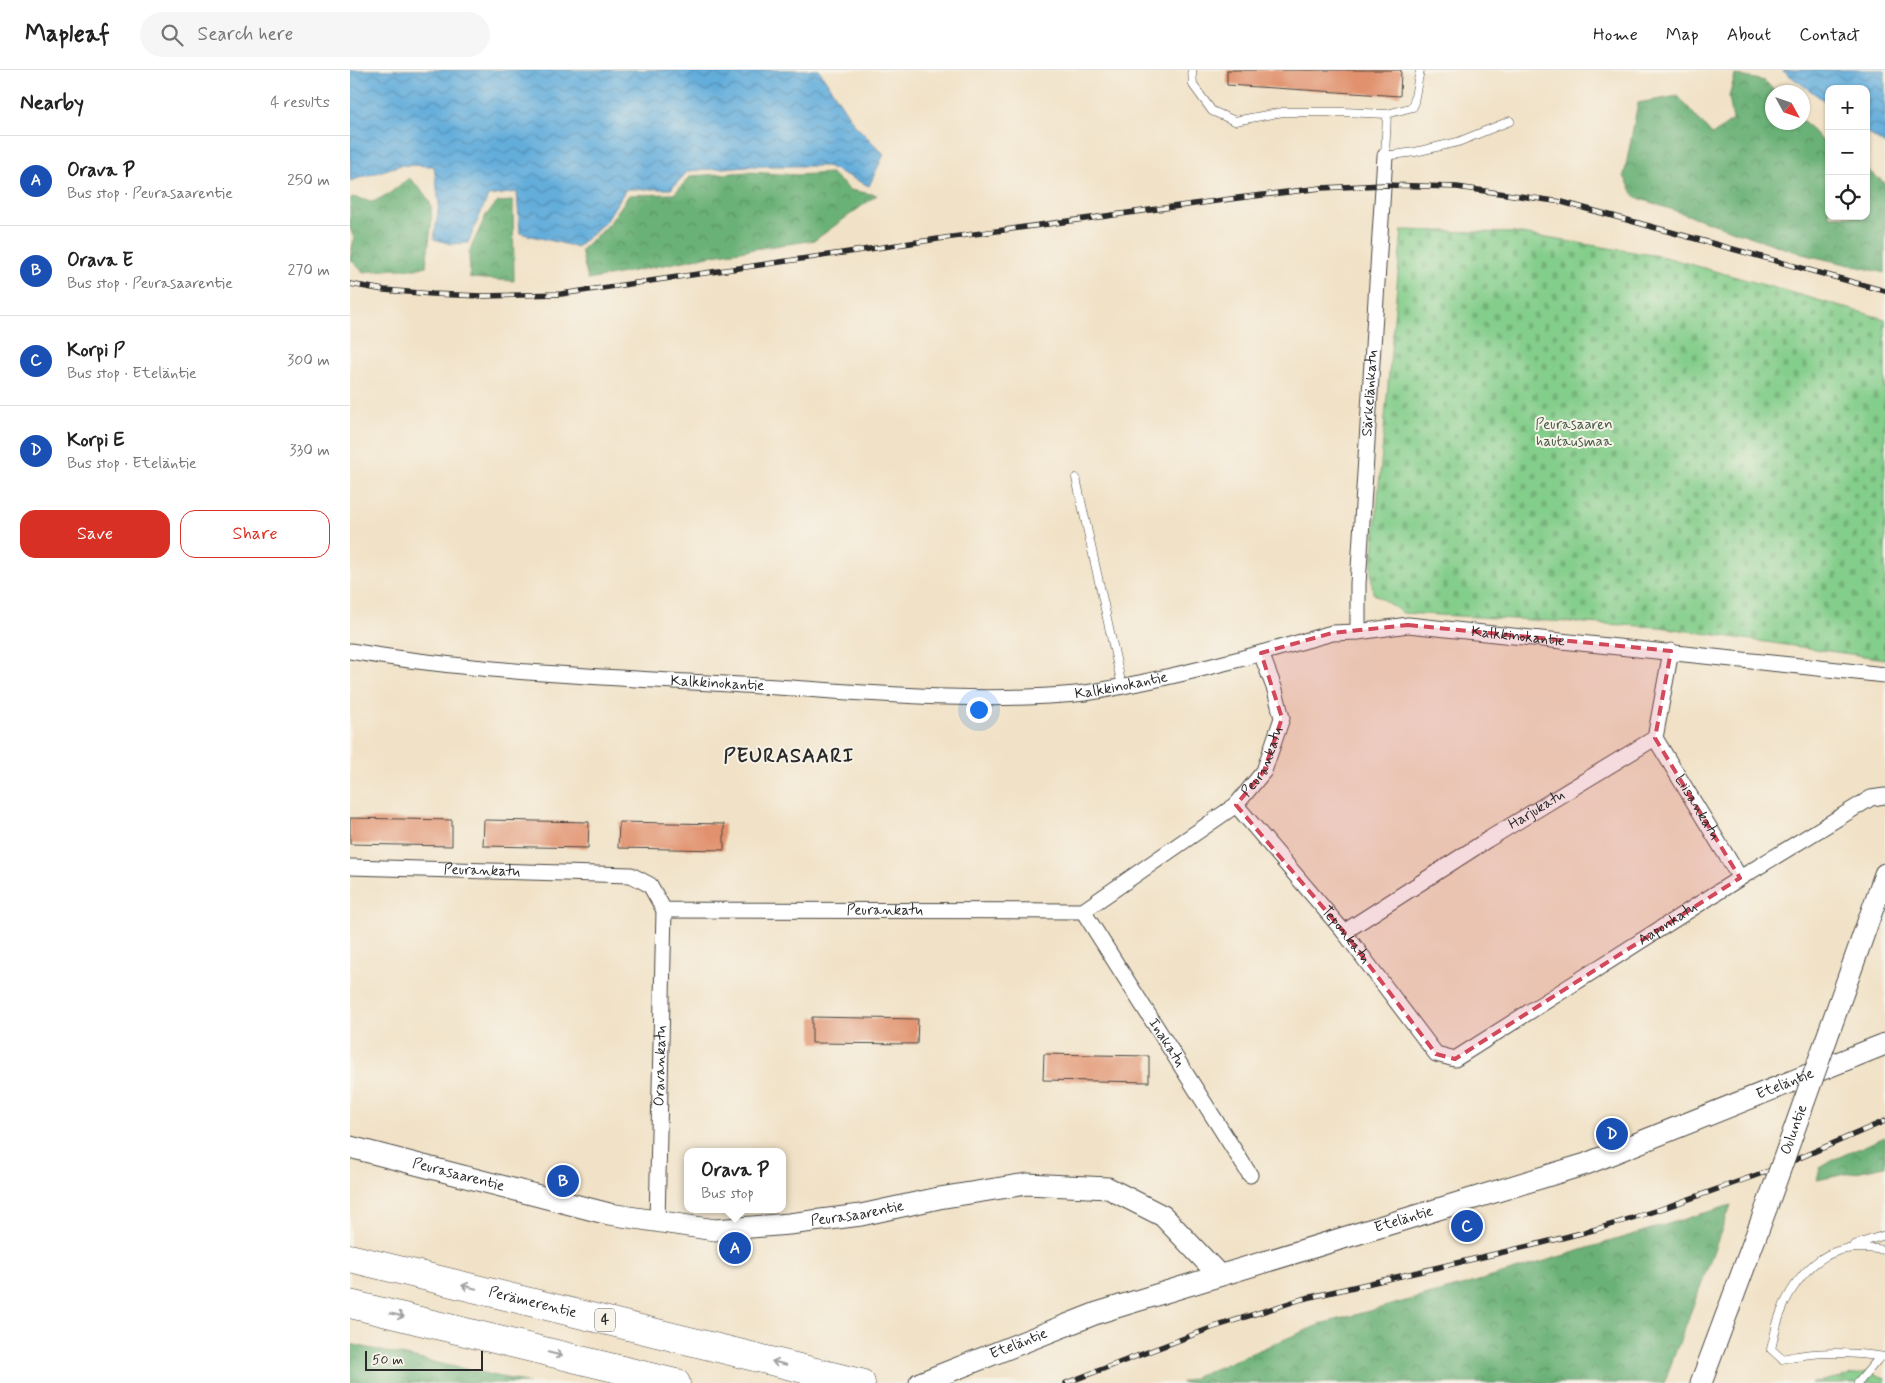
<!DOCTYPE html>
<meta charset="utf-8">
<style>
:root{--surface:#fff;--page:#f6f6f6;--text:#222;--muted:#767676;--line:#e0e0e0;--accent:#d93025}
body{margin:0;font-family:Mynerve,sans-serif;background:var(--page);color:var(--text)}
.controls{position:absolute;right:15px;top:15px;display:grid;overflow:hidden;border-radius:10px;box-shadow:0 1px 4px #0004}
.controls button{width:45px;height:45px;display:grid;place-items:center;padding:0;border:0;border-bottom:1px solid var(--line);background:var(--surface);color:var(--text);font:25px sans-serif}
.compass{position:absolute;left:1415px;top:15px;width:45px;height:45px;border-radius:50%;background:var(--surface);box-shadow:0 1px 4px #0004;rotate:130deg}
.scale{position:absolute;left:15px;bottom:12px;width:118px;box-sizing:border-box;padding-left:5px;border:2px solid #2b2b2b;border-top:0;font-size:14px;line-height:18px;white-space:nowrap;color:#2b2b2b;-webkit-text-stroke:4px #f7f3e8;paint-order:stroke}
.you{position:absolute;left:628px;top:639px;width:18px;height:18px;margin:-12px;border:4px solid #fff;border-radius:50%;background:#1a73e8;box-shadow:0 0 0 8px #1a73e833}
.badge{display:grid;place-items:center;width:32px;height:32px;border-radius:50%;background:var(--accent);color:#fff;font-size:16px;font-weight:700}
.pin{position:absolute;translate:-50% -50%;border:2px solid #fff;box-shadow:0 1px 5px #0006}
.popup{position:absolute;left:334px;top:1078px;width:102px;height:65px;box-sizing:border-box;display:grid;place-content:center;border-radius:10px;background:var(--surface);filter:drop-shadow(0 1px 4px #0005);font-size:16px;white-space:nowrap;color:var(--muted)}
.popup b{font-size:19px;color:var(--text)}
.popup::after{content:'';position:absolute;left:50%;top:100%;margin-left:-10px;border:10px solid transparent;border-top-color:var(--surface)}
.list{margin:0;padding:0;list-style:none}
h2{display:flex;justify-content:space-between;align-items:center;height:65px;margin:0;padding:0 20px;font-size:21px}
h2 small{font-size:16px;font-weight:400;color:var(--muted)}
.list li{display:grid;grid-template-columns:32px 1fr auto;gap:15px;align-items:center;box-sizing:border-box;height:90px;padding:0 20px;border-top:1px solid var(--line)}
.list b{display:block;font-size:19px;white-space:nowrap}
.list p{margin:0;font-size:16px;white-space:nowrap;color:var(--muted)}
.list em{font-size:16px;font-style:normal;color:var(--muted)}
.actions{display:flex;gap:10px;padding:15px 20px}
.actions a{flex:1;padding:11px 0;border:1px solid var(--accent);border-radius:15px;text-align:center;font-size:18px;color:var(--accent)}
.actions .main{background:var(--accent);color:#fff}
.icon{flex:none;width:28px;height:28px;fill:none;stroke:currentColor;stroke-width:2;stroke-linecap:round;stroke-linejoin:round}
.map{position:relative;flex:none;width:1535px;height:1313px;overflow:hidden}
header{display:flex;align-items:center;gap:30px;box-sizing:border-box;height:70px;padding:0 25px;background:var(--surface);border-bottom:1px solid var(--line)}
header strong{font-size:24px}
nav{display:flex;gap:28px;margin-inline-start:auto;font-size:18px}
.search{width:350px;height:45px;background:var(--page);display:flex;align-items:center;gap:12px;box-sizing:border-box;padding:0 18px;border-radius:28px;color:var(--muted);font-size:19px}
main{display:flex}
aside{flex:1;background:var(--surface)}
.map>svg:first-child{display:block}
.forest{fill:url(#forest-crowns);stroke:#4b6e51}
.wetland{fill:url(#wetland-marsh);stroke:#587c5b}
.cemetery{fill:url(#cemetery-stones);stroke:#587c5b}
.water{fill:url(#water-waves);stroke:#476c83}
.building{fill:#e1916d}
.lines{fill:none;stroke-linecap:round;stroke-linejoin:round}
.lane-casing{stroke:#494642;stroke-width:9}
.street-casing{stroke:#494642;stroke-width:17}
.secondary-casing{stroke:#494642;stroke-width:23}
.highway-casing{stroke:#494642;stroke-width:29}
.lane{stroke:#fff;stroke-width:8}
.street{stroke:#fff;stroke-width:15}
.secondary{stroke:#fff;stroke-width:21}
.highway{stroke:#fff;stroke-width:28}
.rail-casing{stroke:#2b2b2b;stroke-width:5.5}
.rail{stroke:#f7f3e8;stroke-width:4;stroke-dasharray:11;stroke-linecap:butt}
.secondary-bridge-casing{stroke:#494642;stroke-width:23;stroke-linecap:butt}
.secondary-bridge{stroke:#fff;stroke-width:21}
.oneway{stroke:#a0a0a0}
.marked{fill:#d1495b;fill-opacity:0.2;stroke:#d1495b;stroke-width:4;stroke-dasharray:10 6;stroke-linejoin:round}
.labels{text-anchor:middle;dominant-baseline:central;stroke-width:4;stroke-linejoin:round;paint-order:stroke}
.shield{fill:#f7f3e8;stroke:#686764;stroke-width:1}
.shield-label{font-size:14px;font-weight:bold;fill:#2b2b2b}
.street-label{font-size:15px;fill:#2b2b2b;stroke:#f7f3e8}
.park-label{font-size:15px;fill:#465c48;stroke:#f7f3e8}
.district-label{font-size:20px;font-weight:bold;letter-spacing:1px;fill:#2b2b2b;stroke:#f7f3e8}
</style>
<header>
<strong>Mapleaf</strong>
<div class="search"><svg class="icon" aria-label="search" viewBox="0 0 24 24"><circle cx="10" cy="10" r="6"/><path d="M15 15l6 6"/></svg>Search here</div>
<nav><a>Home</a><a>Map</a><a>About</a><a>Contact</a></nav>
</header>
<main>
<aside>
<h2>Nearby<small>4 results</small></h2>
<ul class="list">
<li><span class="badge" style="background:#1a4fb4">A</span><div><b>Orava P</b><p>Bus stop · Peurasaarentie</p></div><em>250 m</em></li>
<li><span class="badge" style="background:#1a4fb4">B</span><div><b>Orava E</b><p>Bus stop · Peurasaarentie</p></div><em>270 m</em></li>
<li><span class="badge" style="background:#1a4fb4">C</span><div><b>Korpi P</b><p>Bus stop · Eteläntie</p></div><em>300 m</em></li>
<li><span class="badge" style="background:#1a4fb4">D</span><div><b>Korpi E</b><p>Bus stop · Eteläntie</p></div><em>330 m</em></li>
</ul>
<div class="actions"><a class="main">Save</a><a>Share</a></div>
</aside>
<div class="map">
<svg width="1535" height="1313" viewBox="0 0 1535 1313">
<defs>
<pattern id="forest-crowns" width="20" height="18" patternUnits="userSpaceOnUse" patternTransform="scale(1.25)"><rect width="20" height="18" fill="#6bb177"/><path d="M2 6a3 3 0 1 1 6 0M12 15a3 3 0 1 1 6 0" fill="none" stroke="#589062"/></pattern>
<pattern id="wetland-marsh" width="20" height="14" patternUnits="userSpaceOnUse" patternTransform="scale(1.25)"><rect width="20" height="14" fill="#84ce8b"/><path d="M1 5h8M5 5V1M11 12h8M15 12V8" fill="none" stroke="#72b178"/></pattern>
<pattern id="cemetery-stones" width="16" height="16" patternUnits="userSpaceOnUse" patternTransform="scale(1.25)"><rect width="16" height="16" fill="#84ce8b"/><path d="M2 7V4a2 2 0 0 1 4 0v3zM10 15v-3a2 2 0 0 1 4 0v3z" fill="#72b178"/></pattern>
<pattern id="water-waves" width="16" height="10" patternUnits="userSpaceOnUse" patternTransform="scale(1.25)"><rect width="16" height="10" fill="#63addb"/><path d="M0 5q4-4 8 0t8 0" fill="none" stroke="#528db2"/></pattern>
</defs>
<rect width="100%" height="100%" fill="#f7f3e8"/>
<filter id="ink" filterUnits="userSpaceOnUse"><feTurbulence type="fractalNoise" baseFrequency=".02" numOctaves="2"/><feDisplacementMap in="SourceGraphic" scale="10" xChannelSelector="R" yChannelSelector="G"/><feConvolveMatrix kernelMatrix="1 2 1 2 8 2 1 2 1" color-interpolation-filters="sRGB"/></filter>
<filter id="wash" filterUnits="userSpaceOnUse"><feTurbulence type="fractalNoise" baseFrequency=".0096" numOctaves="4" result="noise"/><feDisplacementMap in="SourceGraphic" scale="20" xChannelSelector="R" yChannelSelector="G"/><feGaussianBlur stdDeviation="1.12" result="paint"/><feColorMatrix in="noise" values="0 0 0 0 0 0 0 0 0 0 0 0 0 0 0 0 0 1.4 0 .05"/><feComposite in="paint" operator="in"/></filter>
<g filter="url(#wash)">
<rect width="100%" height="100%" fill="#f1e2c7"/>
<!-- forest -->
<path class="forest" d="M1385,5L1415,11L1425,22H1422V52H1452L1453,50L1471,70L1479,74V146H1516V99L1535,113V203L1452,184L1285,127L1274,106L1288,33L1328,26L1362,65L1383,50L1379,27Z
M398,102L447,105L481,103L500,120L527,125L465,170L369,184L238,210L231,180L259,154L279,125L324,124L341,106Z
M59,108C67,115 75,123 80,133C85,142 77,183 76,196L66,199H47L13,202L0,189L4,168L0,158V129L2,127L23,132L40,123Z
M163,131L164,211L120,208L119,182L136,145L148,132Z
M1535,1067V1096L1467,1110L1470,1098L1487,1088Z
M1381,1135L1314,1313H831L971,1254L1115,1215Z
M0,1274L179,1313H0Z"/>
<!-- wetland -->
<path class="wetland" d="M1518,1302L1535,1308V1313H1461Z"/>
<!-- cemetery -->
<path class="cemetery" d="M1052,160L1165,163L1315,187L1535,249V589L1310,557L1053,543L1023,523L1021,504Z"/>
<!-- water -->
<path class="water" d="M0,0H469L504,54L534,84L519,116L477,96H397L338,101L321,119H276L255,152L227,177L170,163L167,122L138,126L118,173L101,174L84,169L89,134L84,96L51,95L0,111Z
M1432,0H1535V75L1516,62V19H1479V34Z"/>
<g id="blocks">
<!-- building -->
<path class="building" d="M877,0H1051L1050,26L877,15Z
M0,748L102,750V776L0,774Z
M134,750L239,752L238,778L133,776Z
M269,752L374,754V780L268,778Z
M462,947L568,949L567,974L462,973Z
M694,984L799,986V1012L693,1010Z"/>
</g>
</g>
<g filter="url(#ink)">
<use href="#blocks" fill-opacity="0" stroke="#494642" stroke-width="1"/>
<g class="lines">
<!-- lane casing -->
<g class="lane-casing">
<path id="lane" d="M842,0L843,15L862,41L885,51L933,42H994L1037,44L1063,37L1070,0
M1037,44L1035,86L1065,82L1108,72L1160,51
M726,408L772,616
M1504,1175L1535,1165
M1535,1180C1522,1178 1509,1177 1496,1179C1464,1184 1440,1216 1430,1245C1426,1255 1424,1268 1421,1279L1432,1289C1464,1281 1502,1282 1535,1287
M1508,1313L1530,1287"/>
</g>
<!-- street casing -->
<g class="street-casing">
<g id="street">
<path id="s1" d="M1008,562V514L1035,86"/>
<path id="s2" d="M0,581C129,603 261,607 392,615C503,621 615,634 726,624C747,622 768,617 789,613C854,600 919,581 982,563L1008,562L1058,555L1535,605"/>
<path id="s3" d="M1305,668L1390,808"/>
<path id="s4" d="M886,735L994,862L1086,984L1105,989L1390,808L1521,728L1535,726"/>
<path id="s5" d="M0,797L281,805L300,815L314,840L733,841L886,735L914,701L932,648L925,620L911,583"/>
<path id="s6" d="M733,841L900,1105"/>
<path id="s7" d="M994,862L1137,770L1305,668L1321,581"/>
<path id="s8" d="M307,1152L314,840"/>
</g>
</g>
<!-- secondary casing -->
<g class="secondary-casing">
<g id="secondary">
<path d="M1480,959L1535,804"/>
<path id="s9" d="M0,1077L259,1144L365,1160L439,1154L511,1145L589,1128L677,1114L758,1118L813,1146L869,1205"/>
<path id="s10" d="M570,1313L747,1243L1236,1094L1535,974"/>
<path d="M1351,1313L1417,1136"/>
</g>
</g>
<!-- highway casing -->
<g class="highway-casing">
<g id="highway">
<path id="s11" d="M0,1188L511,1313"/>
<path d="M0,1234L326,1313"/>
</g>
</g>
<!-- lane -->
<use href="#lane" class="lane"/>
<!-- street -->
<use href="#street" class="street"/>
<!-- secondary -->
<use href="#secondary" class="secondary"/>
<!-- highway -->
<use href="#highway" class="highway"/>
<!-- rail casing -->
<g class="rail-casing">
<path id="rail" d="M0,214L34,220L82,224L132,226L211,224L595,168L888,128L971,118L1034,115L1107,117L1212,132L1535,221
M716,1313L861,1258L952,1229L1188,1174L1247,1159L1311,1139L1424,1099L1535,1051"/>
</g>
<!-- rail -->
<use href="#rail" class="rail"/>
<!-- secondary-bridge casing -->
<g class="secondary-bridge-casing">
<g id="secondary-bridge">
<path id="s12" d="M1417,1136L1480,959"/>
</g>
</g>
<!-- secondary-bridge -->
<use href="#secondary-bridge" class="secondary-bridge"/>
</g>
<!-- one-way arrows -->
<defs><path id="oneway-shaft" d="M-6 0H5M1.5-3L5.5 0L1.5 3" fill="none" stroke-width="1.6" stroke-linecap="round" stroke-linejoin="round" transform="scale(1.25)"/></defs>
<g class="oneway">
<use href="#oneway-shaft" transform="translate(119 1217) rotate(-166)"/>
<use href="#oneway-shaft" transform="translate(47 1245) rotate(14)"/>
<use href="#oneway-shaft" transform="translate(205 1284) rotate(14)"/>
<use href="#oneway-shaft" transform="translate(429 1293) rotate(-166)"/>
</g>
</g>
<!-- marked area -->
<path class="marked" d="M1058,555L1321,581L1305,668L1390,808L1105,989L1086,984L994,862L886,735L914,701L932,648L911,583L982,563Z"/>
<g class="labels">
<!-- shield labels -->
<rect class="shield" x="245" y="1238.5" width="20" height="23" rx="4"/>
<g class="shield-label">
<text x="255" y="1250">4</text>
</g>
<!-- street labels -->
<g class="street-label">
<text stroke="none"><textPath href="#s1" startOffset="239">Särkelänkatu</textPath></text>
<text stroke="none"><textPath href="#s2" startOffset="1179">Kalkkinokantie</textPath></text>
<text stroke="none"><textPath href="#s2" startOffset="369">Kalkkinokantie</textPath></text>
<text stroke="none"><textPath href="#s2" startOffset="774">Kalkkinokantie</textPath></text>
<text stroke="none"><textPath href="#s5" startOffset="988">Peurankatu</textPath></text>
<text stroke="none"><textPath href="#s3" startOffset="81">Liisankatu</textPath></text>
<text stroke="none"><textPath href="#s7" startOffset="228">Harjukatu</textPath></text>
<text stroke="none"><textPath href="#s5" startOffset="132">Peurankatu</textPath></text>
<text stroke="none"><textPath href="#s5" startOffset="552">Peurankatu</textPath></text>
<text stroke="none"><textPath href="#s4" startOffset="591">Aaponkatu</textPath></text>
<text stroke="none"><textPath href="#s4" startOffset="170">Teponkatu</textPath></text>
<text stroke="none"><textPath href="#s6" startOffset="156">Inakatu</textPath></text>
<text stroke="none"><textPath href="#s8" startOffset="156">Oravankatu</textPath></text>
<text stroke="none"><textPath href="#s10" startOffset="916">Eteläntie</textPath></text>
<text stroke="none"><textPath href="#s12" startOffset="81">Ouluntie</textPath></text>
<text stroke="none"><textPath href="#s9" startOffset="112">Peurasaarentie</textPath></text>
<text stroke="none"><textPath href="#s9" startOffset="518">Peurasaarentie</textPath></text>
<text stroke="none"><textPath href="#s10" startOffset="511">Eteläntie</textPath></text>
<text stroke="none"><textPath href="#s11" startOffset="188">Perämerentie</textPath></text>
<text stroke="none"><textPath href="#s10" startOffset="106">Eteläntie</textPath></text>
</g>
<!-- park labels -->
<g class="park-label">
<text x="1224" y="355">Peurasaaren<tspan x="1224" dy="17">hautausmaa</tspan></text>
</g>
<!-- district labels -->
<g class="district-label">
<text x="439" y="686">PEURASAARI</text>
</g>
</g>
</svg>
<div class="controls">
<button>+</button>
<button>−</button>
<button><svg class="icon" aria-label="locate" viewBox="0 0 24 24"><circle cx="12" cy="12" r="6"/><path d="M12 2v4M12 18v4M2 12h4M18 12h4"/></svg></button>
</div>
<svg class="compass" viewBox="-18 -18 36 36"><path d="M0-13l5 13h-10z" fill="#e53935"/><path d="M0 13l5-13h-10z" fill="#767676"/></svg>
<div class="scale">50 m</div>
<div class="you"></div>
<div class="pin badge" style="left:385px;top:1178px;background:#1a4fb4">A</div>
<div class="popup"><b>Orava P</b>Bus stop</div>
<div class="pin badge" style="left:213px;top:1111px;background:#1a4fb4">B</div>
<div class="pin badge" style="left:1117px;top:1156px;background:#1a4fb4">C</div>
<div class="pin badge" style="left:1262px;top:1064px;background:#1a4fb4">D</div>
</div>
</main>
